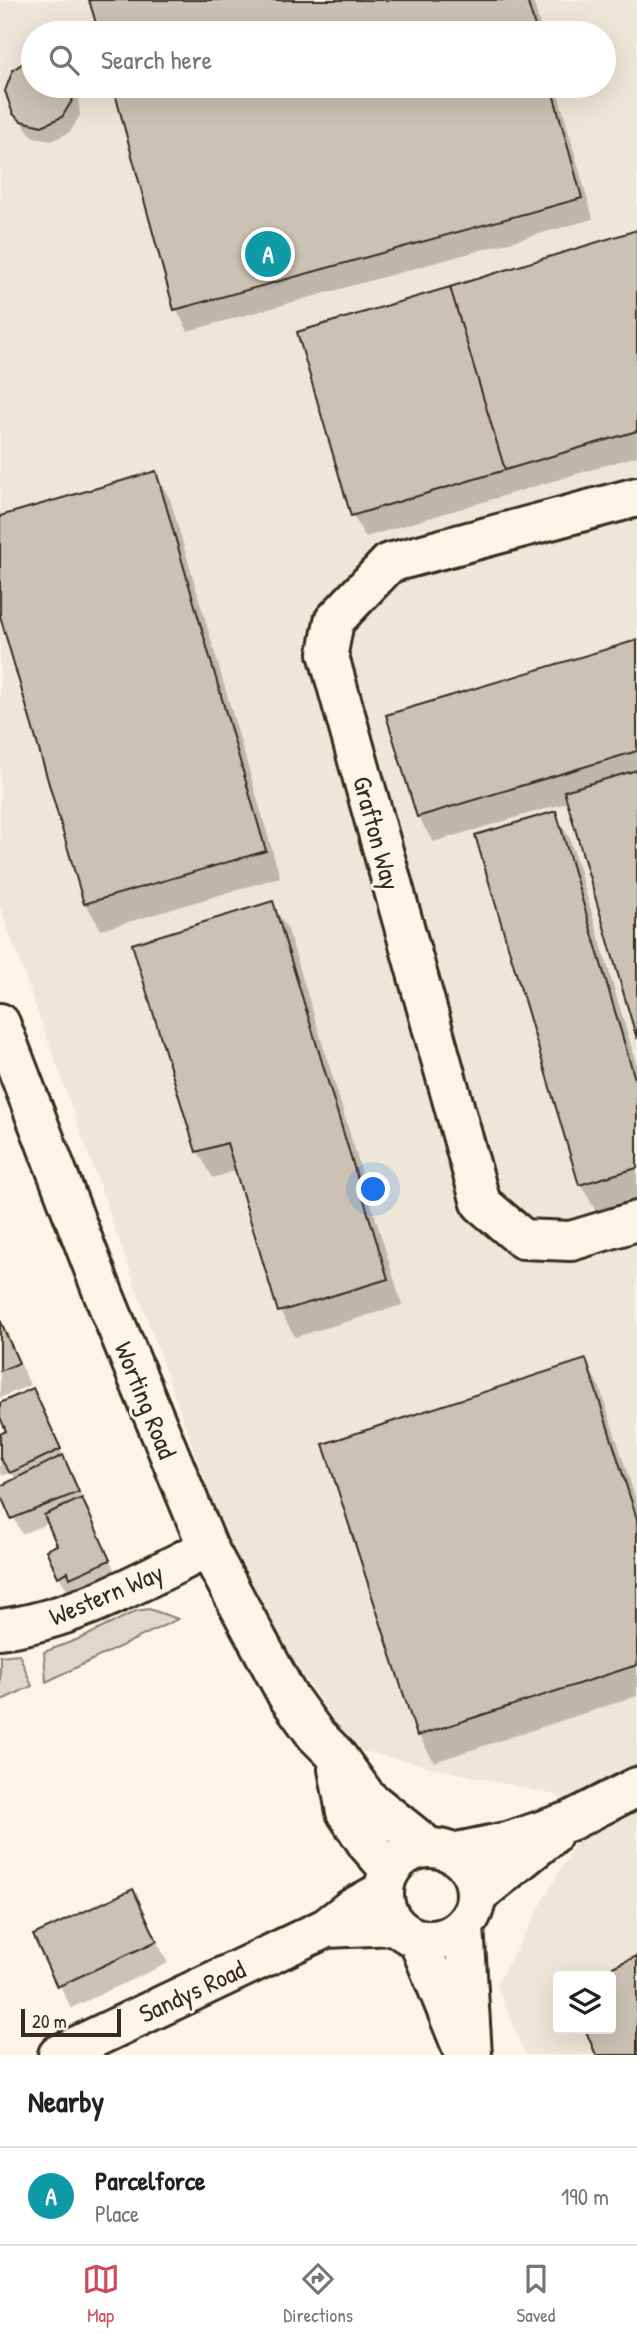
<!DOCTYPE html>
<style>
:root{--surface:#fff;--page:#f2f2f2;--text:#222;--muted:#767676;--line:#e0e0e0;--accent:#d1495b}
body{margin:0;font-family:"Patrick Hand",sans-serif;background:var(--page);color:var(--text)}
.controls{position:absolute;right:21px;bottom:21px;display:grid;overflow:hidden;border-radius:7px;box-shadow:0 7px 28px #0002}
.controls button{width:63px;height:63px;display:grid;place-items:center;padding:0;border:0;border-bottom:2px solid var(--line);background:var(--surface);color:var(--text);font:35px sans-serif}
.scale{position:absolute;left:21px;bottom:18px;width:100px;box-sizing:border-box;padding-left:7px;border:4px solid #3b2a1e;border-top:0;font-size:19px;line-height:24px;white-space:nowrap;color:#3b2a1e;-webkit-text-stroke:5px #fcf5e5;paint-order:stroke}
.you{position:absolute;left:374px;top:1190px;width:24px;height:24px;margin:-18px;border:5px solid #fff;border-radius:50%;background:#1a73e8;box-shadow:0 0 0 10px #1a73e833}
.badge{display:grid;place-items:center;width:46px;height:46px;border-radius:50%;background:var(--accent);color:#fff;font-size:23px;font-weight:700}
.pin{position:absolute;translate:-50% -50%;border:4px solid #fff;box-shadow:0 2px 7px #0006}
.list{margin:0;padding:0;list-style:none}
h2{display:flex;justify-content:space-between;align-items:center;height:91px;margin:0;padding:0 28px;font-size:30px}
h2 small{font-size:23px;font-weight:400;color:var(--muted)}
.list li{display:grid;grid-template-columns:46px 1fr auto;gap:21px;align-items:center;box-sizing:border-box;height:98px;padding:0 28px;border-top:2px solid var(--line)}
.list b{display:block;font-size:26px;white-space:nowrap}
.list p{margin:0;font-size:23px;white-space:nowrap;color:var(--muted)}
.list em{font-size:23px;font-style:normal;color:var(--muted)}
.icon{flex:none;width:38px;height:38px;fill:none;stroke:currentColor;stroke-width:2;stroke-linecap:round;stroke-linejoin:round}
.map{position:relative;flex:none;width:637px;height:2055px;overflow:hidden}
.search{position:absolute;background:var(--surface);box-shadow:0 7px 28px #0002;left:21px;right:21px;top:21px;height:77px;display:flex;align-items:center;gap:18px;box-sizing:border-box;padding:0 24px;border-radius:38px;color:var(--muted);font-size:26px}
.sheet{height:189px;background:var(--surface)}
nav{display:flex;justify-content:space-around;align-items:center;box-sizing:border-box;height:98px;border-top:2px solid var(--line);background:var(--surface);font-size:19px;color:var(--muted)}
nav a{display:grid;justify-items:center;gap:4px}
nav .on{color:var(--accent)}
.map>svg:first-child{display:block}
.built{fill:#eee6d6;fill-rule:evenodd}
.green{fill:#e0d8c8;stroke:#8e8173;stroke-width:2}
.shadow{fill:#0003}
.building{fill:#ccc2b3;stroke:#3b2a1e;stroke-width:2}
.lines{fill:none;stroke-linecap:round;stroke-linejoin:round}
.street-casing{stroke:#3b2a1e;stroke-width:44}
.secondary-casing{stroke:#3b2a1e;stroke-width:44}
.street{stroke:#fcf5e5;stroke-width:38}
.secondary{stroke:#fcf5e5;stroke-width:38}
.labels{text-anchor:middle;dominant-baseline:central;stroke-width:6;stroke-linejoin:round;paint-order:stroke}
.street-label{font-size:26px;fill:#3b2a1e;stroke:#fcf5e5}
</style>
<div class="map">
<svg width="637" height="2055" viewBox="0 0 637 2055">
<rect width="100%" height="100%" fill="#fcf5e5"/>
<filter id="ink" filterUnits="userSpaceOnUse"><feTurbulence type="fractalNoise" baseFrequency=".0143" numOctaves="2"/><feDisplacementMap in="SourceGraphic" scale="14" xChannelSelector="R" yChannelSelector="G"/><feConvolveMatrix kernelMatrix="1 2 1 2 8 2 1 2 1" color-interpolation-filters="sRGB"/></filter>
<g filter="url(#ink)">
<!-- built -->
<path class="built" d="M0,0H637V2055H525L497,1984L578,1838L559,1796L353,1749L267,1622L230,1551L0,906ZM33,33H604V86H33ZM558,1976H611V2029H558Z"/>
<!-- green -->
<path class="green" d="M149,1609L178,1619L46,1682L44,1652L84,1637L136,1611Z
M19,1654L32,1686L0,1701V1656Z"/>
<!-- shadow -->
<path class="shadow" d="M91,0H533L542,33H100Z
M33,59V86H74L78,94L80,115L70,132L52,141L32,136L9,103V81L22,63Z
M115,86H556L593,219L188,331L176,309Z
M637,232V456L365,537L353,515Z
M155,473L170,499L280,877L101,930L86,904L0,610V518Z
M637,642V1033L569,802L433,842L418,816Z
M555,813L570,839L637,1066V1199L596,1211L581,1185L477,836Z
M272,903L288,930L402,1305L295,1337L280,1311L237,1170L213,1178L198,1152L135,945Z
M0,1317L30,1385L0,1398Z
M585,1362L600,1388L637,1503V1696L434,1762L419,1736L325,1445Z
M0,1405L41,1406L117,1576L81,1592L78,1587L68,1592L59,1576V1546L49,1523L22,1534L0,1490L16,1480L11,1472L3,1476L0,1471V1435L9,1431Z
M132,1892L168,1963L71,2008L35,1936Z"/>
<!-- building -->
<path class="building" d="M89,0H527L537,33H99Z
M32,57L33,86L73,87V99L62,117L42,126L21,121L13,114L5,91L13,70Z
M113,86H551L582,198L174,310Z
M637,230V431L505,470L450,287Z
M450,287L505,470L351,516L297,332Z
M156,471L266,851L84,904L0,616V516Z
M637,640V751L417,817L386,715Z
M637,770V1039L564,791Z
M556,811L637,1086V1168L579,1185L475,835Z
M273,901L388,1279L278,1312L227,1143L196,1152L132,944Z
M0,1320L19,1363L0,1371Z
M586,1359L637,1519V1665L417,1736L323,1444Z
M33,1388L61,1449L10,1473L0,1458V1434L6,1431L0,1417V1403Z
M63,1455L79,1492L11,1519L0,1494V1486Z
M82,1498L110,1560L70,1578L68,1572L58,1577L46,1550L57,1545L44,1515Z
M133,1889L157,1941L57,1987L33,1935Z
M637,1956V2055H596L585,2029H611V1976H592Z"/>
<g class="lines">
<!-- street casing -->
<g class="street-casing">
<path id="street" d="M637,497L389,563L334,621L328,653L481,1203L523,1239L571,1241L637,1221
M452,1853L510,1841L570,1821L637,1787
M476,1896L552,1835
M326,1928L395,1925
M58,2055L326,1928L349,1910L383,1891"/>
</g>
<!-- secondary casing -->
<g class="secondary-casing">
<path id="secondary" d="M0,1023L105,1298L208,1548L287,1695L316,1735L336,1755L367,1798L428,1847
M0,1629C75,1620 141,1581 208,1548
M338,1769L346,1812L368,1845L390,1870
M384 1894a46 46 0 1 1 92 0a46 46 0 1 1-92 0Z
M464,1926L472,2055
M418,1940L461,2045"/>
</g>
<!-- street -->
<use href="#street" class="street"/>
<!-- secondary -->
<use href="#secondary" class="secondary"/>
</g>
</g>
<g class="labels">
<!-- street labels -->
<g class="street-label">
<text transform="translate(377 833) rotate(75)">Grafton Way</text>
<text transform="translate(146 1400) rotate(68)">Worting Road</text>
<text transform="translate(106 1594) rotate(-23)">Western Way</text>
<text transform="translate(192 1991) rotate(-25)">Sandys Road</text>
</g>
</g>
</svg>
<div class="controls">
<button><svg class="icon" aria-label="layers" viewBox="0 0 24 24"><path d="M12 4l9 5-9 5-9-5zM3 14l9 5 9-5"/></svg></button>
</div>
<div class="scale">20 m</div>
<div class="you"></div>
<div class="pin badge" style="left:268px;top:254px;background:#0f9aa8">A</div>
<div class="search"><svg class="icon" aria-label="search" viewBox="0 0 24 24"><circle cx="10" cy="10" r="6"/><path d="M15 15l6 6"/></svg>Search here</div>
</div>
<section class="sheet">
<h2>Nearby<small></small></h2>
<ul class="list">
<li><span class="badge" style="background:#0f9aa8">A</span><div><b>Parcelforce</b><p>Place</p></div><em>190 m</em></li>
</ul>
</section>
<nav>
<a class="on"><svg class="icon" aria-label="map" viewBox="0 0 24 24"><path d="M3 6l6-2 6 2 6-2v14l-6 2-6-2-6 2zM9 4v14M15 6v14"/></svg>Map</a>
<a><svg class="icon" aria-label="directions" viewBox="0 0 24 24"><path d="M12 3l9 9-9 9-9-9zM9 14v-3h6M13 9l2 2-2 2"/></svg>Directions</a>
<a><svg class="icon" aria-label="saved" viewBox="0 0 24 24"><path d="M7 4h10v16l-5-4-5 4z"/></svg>Saved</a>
</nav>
